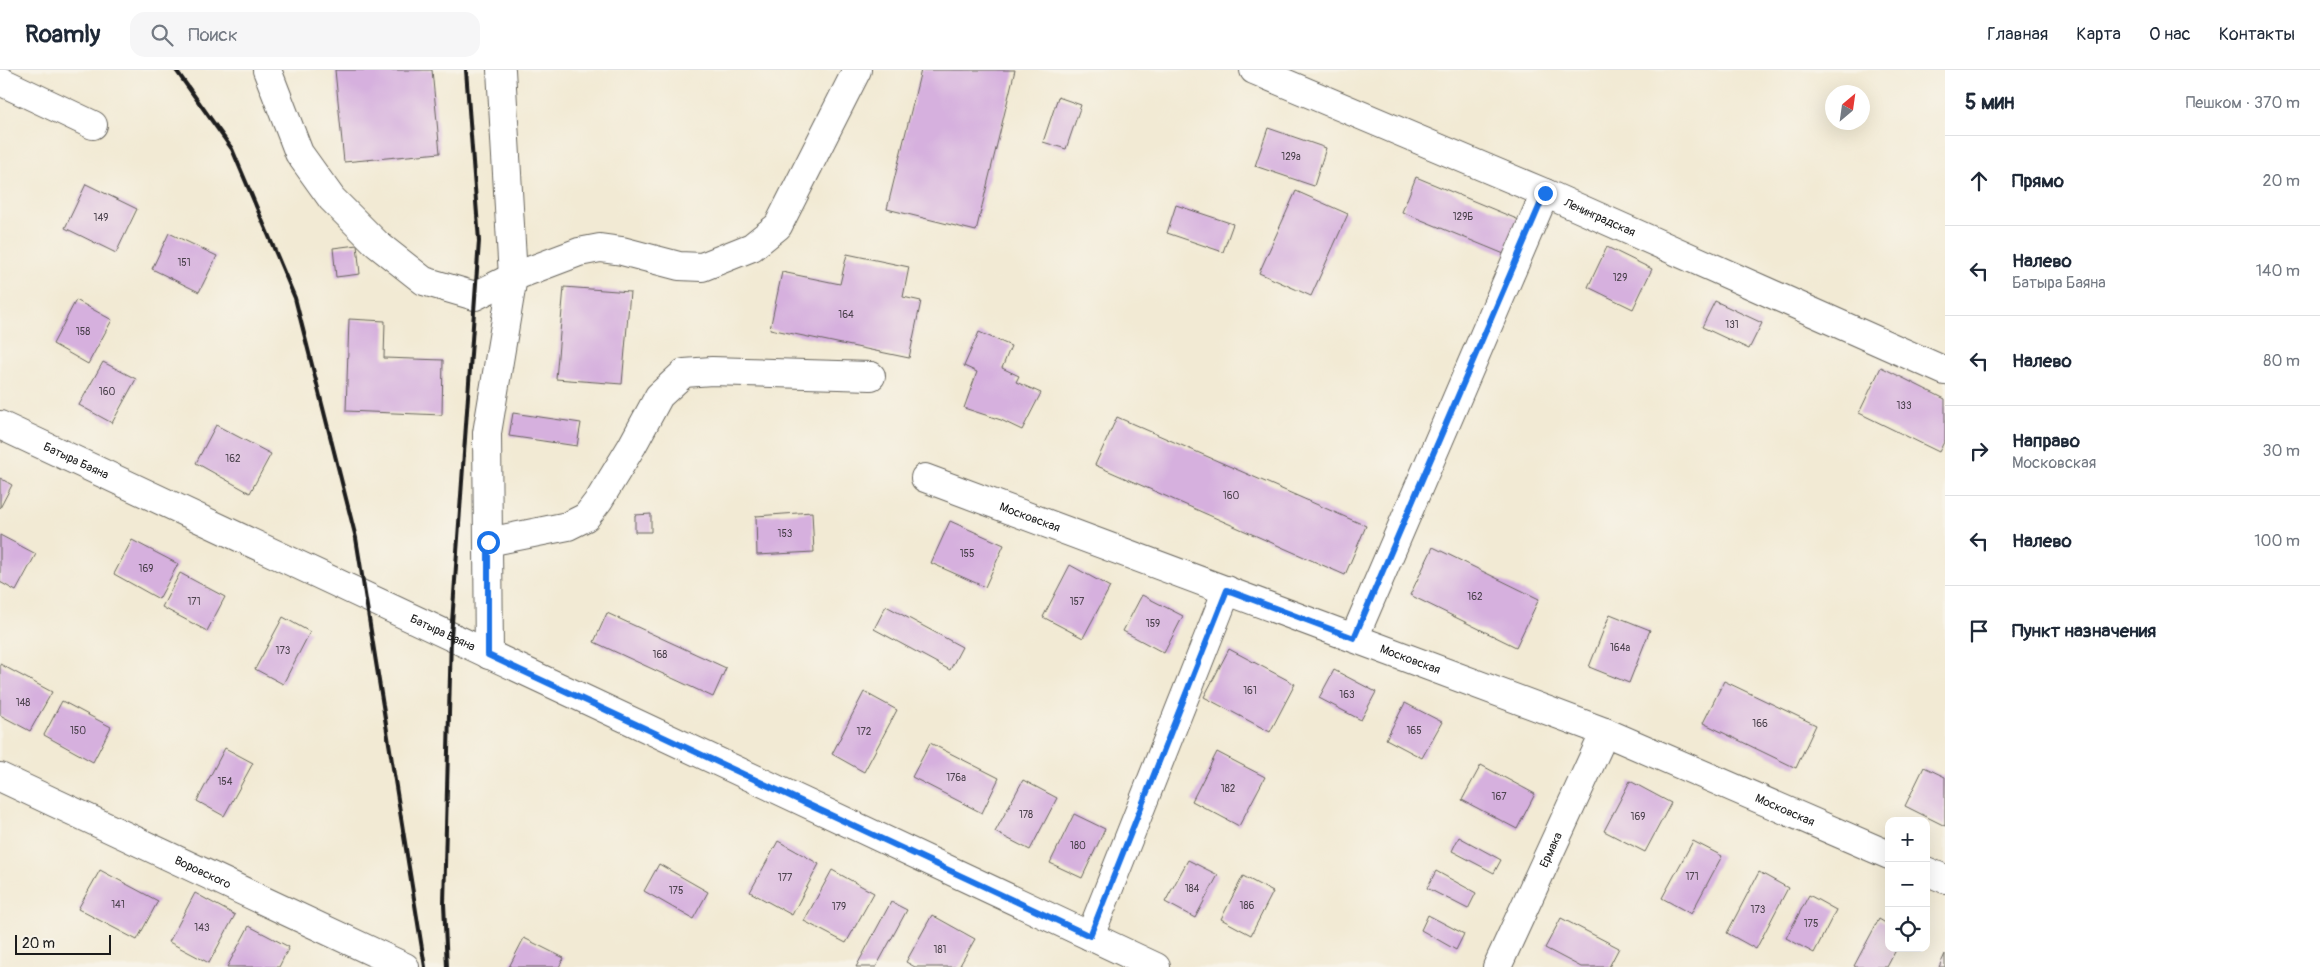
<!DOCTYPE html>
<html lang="ru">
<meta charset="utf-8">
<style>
:root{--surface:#fff;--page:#f6f6f7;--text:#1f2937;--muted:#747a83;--line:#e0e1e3}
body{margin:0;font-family:Pangolin,sans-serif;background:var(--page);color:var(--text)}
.controls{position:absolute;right:15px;bottom:15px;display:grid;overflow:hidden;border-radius:10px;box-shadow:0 5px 20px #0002}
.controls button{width:45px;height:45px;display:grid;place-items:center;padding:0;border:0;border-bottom:1px solid var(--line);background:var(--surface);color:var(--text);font:25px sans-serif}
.compass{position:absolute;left:1825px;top:15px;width:45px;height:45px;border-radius:50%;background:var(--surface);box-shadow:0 5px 20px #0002;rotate:29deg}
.scale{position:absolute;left:15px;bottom:12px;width:96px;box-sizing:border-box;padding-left:5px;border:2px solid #1c1c1c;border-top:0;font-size:14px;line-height:18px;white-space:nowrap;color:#1c1c1c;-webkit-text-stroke:4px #f7f3e8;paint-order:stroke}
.stop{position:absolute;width:15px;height:15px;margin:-11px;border:4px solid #1a73e8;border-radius:50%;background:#fff}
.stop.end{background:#1a73e8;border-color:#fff;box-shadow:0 1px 5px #0008}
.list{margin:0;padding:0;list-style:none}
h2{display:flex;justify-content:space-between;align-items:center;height:65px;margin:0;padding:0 20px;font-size:21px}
h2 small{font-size:16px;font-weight:400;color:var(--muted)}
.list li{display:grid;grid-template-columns:32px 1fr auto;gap:15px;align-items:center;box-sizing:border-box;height:90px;padding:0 20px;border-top:1px solid var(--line)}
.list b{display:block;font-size:19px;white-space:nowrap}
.list p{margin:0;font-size:16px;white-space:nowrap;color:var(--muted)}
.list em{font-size:16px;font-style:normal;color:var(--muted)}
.icon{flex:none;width:28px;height:28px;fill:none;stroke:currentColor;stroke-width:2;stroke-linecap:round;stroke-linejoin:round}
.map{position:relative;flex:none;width:1945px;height:897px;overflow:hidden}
header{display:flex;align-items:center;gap:30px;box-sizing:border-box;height:70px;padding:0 25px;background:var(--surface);border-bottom:1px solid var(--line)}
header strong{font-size:24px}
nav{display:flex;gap:28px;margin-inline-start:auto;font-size:18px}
.search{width:350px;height:45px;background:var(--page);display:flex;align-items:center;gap:12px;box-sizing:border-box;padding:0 18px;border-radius:15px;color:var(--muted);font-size:19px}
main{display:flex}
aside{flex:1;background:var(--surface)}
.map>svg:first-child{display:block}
.building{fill:#d6b0de}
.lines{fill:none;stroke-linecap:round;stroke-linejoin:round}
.minor-casing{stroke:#67645c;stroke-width:30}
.minor{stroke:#fff;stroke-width:28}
.rail{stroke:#1c1c1c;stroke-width:4}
.route{stroke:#1a73e8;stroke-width:6}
.labels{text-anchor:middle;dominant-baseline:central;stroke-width:4;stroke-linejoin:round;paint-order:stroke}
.number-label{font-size:10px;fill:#4a414c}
.street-label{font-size:12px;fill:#1c1c1c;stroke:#f7f3e8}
</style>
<header>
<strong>Roamly</strong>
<div class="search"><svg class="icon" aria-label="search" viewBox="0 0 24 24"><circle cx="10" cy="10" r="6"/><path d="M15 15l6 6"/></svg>Поиск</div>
<nav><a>Главная</a><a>Карта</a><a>О нас</a><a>Контакты</a></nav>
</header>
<main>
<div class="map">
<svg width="1945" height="897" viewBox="0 0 1945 897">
<rect width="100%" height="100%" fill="#f7f3e8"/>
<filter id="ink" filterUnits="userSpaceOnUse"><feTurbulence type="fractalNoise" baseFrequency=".02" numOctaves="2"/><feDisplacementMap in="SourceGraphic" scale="10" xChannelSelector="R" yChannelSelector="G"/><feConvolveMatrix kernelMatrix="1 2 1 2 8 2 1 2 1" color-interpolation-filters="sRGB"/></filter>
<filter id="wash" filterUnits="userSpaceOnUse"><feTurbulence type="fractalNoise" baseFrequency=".0096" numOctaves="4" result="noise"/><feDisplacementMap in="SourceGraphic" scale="20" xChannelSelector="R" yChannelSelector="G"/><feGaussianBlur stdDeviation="1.12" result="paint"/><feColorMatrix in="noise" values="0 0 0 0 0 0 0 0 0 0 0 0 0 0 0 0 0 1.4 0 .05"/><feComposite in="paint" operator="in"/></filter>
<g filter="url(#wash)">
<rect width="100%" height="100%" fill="#f2ead4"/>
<g id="blocks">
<!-- building -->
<path class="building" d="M335,0H432L440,83L344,92Z
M921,0H1015L976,161L887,139Z
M1058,27L1081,35L1066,79L1043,72Z
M1268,58L1326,78L1314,116L1255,96Z
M1416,107L1524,152L1509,186L1402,142Z
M86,114L137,139L116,183L65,158Z
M1296,121L1348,144L1311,226L1259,203Z
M1176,135L1233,154L1223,182L1167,163Z
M169,163L217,186L199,222L152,199Z
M357,175L360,204L336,207L333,178Z
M1607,177L1652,199L1633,239L1588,217Z
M847,184L909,197L903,227L921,231L909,288L770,259L782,202L840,214Z
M564,217L630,222L622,314L556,309Z
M76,230L112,250L88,294L53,274Z
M1715,231L1762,253L1749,279L1702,257Z
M349,249L385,251L384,288L443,290L442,345L346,341Z
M979,262L1011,276L1002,298L1019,306L1016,312L1041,323L1022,360L1001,350L964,338L977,302L964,296Z
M103,292L136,309L112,353L79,335Z
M1881,297L1945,329V370L1939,382L1859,343Z
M513,343L581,353L577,376L509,366Z
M1117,347L1366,456L1345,505L1095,395Z
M216,355L271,384L250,423L196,393Z
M0,408L12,415L0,438Z
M812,442L814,482L757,485L756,446Z
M651,444V462H635V445Z
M950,451L1004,475L985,517L931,493Z
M0,465L36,484L16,521L0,512Z
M132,470L178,494L159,529L114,504Z
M1433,477L1539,529L1516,577L1410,525Z
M1070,495L1110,517L1083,568L1043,547Z
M180,503L225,527L207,561L162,537Z
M1142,525L1183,546L1164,583L1123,561Z
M886,536L962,577L950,600L874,559Z
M607,543L726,598L713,627L594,572Z
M1610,544L1650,560L1629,613L1589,597Z
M283,547L310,562L283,614L255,599Z
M1229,579L1295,614L1270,662L1204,627Z
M0,594L52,622L30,661L0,645Z
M1334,600L1376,622L1361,650L1319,628Z
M1724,611L1816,655L1796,698L1703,653Z
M864,622L897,640L864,702L832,684Z
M62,631L111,657L93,692L44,665Z
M1405,633L1442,652L1422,688L1386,669Z
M930,673L999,708L982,743L912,707Z
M225,678L253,693L224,746L197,731Z
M1217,682L1265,707L1239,756L1192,731Z
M1481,695L1535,724L1517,759L1462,730Z
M1924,697L1945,707V756L1905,736Z
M1023,710L1057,728L1030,780L995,762Z
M1630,711L1671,733L1645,782L1604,761Z
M1074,744L1105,759L1082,808L1050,793Z
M1459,767L1501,790L1494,803L1452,781Z
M778,771L819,794L792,845L750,822Z
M1693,771L1722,786L1691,844L1662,828Z
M1188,790L1218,805L1195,848L1165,832Z
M659,794L708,822L693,849L644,821Z
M100,800L158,831L137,870L78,839Z
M832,800L874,823L846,873L804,851Z
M1436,801L1476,823L1468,839L1427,818Z
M1759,802L1788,818L1756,879L1727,863Z
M1243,806L1273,822L1251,865L1221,849Z
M195,823L235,845L209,893L169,872Z
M1809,825L1836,840L1814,883L1786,868Z
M891,832L907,840L876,897H856Z
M932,845L975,869L959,897H915L906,892Z
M1428,845L1464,864L1456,880L1421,860Z
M1561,848L1619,878L1609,897H1581L1545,878Z
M1879,849L1889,855V878H1897L1887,897H1856L1854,896Z
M249,856L289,877L279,897H227Z
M524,868L564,888L559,897H509Z
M1945,884V897H1939Z"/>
</g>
</g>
<g filter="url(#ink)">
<use href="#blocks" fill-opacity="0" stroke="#67645c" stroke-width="1"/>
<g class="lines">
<!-- minor casing -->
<g class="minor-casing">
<g id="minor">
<path d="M267,0L299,83L332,129L377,174L424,211L475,226L513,207L579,182L600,178L622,181L679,196L702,197L752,177L778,156L857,0"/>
<path id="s1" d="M1254,0L1545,123L1945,301"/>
<path d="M0,11L93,55"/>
<path id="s2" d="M0,355L1156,897"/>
<path id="s3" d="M925,408L1605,662L1889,785"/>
<path d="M488,472L568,456L586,447L599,430L632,376L659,326L684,303L712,301L871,306"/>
<path d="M1354,568L1545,123"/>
<path d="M489,585L487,363L513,207L501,0"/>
<path id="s4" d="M0,707L405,897"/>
<path d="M1926,801L1945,809"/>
<path d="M1090,866L1227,520"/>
<path id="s5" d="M1497,897L1605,662"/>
</g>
</g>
<!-- minor -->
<use href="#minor" class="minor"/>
<!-- rail -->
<path class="rail" d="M176,0L232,79L295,228L356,468L425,897
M447,897L444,834L451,567L479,171L466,0"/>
</g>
</g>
<g class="lines" filter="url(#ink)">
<!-- route -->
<path class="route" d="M488,472V585L1090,866L1227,520L1354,568L1545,123"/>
</g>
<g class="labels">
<!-- number labels -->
<g class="number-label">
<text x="1291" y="87">129а</text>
<text x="1463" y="147">129Б</text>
<text x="101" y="148">149</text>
<text x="184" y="193">151</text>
<text x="1620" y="208">129</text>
<text x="846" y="245">164</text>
<text x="1732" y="255">131</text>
<text x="83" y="262">158</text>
<text x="107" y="322">160</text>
<text x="1904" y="336">133</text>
<text x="233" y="389">162</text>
<text x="1231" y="426">160</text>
<text x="785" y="464">153</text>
<text x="967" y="484">155</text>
<text x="146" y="499">169</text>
<text x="1475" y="527">162</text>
<text x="194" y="532">171</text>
<text x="1077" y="532">157</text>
<text x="1153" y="554">159</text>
<text x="1620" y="578">164а</text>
<text x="283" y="581">173</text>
<text x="660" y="585">168</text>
<text x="1250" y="621">161</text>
<text x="1347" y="625">163</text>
<text x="23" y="633">148</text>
<text x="1760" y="654">166</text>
<text x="78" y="661">150</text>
<text x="1414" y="661">165</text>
<text x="864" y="662">172</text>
<text x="956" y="708">176а</text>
<text x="225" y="712">154</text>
<text x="1228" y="719">182</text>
<text x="1499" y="727">167</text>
<text x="1026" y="745">178</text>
<text x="1638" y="747">169</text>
<text x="1078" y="776">180</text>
<text x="1692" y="807">171</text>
<text x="785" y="808">177</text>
<text x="1192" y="819">184</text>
<text x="676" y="821">175</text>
<text x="118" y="835">141</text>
<text x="1247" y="836">186</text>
<text x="839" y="837">179</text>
<text x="1758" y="840">173</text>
<text x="1811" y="854">175</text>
<text x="202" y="858">143</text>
<text x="940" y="880">181</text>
</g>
<!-- street labels -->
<g class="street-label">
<text stroke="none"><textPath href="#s1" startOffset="376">Ленинградская</textPath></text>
<text stroke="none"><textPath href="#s2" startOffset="84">Батыра Баяна</textPath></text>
<text stroke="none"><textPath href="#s3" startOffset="112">Московская</textPath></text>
<text stroke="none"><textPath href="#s2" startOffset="489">Батыра Баяна</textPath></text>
<text stroke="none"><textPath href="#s3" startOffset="518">Московская</textPath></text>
<text stroke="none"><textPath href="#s3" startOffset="922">Московская</textPath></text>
<text stroke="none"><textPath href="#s5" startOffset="129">Ермака</textPath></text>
<text stroke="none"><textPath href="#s4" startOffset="224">Воровского</textPath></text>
</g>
</g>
</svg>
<div class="controls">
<button>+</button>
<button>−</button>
<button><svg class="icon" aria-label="locate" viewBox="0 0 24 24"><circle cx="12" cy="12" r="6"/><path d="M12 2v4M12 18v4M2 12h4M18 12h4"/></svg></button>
</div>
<svg class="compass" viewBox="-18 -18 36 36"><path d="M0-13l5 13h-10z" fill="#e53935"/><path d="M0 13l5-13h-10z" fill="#747a83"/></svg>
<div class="scale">20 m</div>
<div class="stop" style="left:488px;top:472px"></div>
<div class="stop end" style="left:1545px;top:123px"></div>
</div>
<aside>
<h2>5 мин<small>Пешком · 370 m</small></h2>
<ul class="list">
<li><svg class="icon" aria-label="ahead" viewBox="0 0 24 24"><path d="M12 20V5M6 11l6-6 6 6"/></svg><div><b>Прямо</b></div><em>20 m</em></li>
<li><svg class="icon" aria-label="left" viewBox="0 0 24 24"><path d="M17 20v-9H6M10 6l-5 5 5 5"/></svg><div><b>Налево</b><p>Батыра Баяна</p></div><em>140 m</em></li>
<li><svg class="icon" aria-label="left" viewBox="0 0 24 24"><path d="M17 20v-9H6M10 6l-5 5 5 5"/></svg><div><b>Налево</b></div><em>80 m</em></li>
<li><svg class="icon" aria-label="right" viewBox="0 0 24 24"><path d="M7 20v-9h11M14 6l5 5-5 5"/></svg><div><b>Направо</b><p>Московская</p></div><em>30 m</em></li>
<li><svg class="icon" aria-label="left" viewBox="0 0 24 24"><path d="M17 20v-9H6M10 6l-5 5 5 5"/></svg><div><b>Налево</b></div><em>100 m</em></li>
<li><svg class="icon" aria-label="arrive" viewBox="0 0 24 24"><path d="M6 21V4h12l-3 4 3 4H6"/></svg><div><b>Пункт назначения</b></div></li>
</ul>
</aside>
</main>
